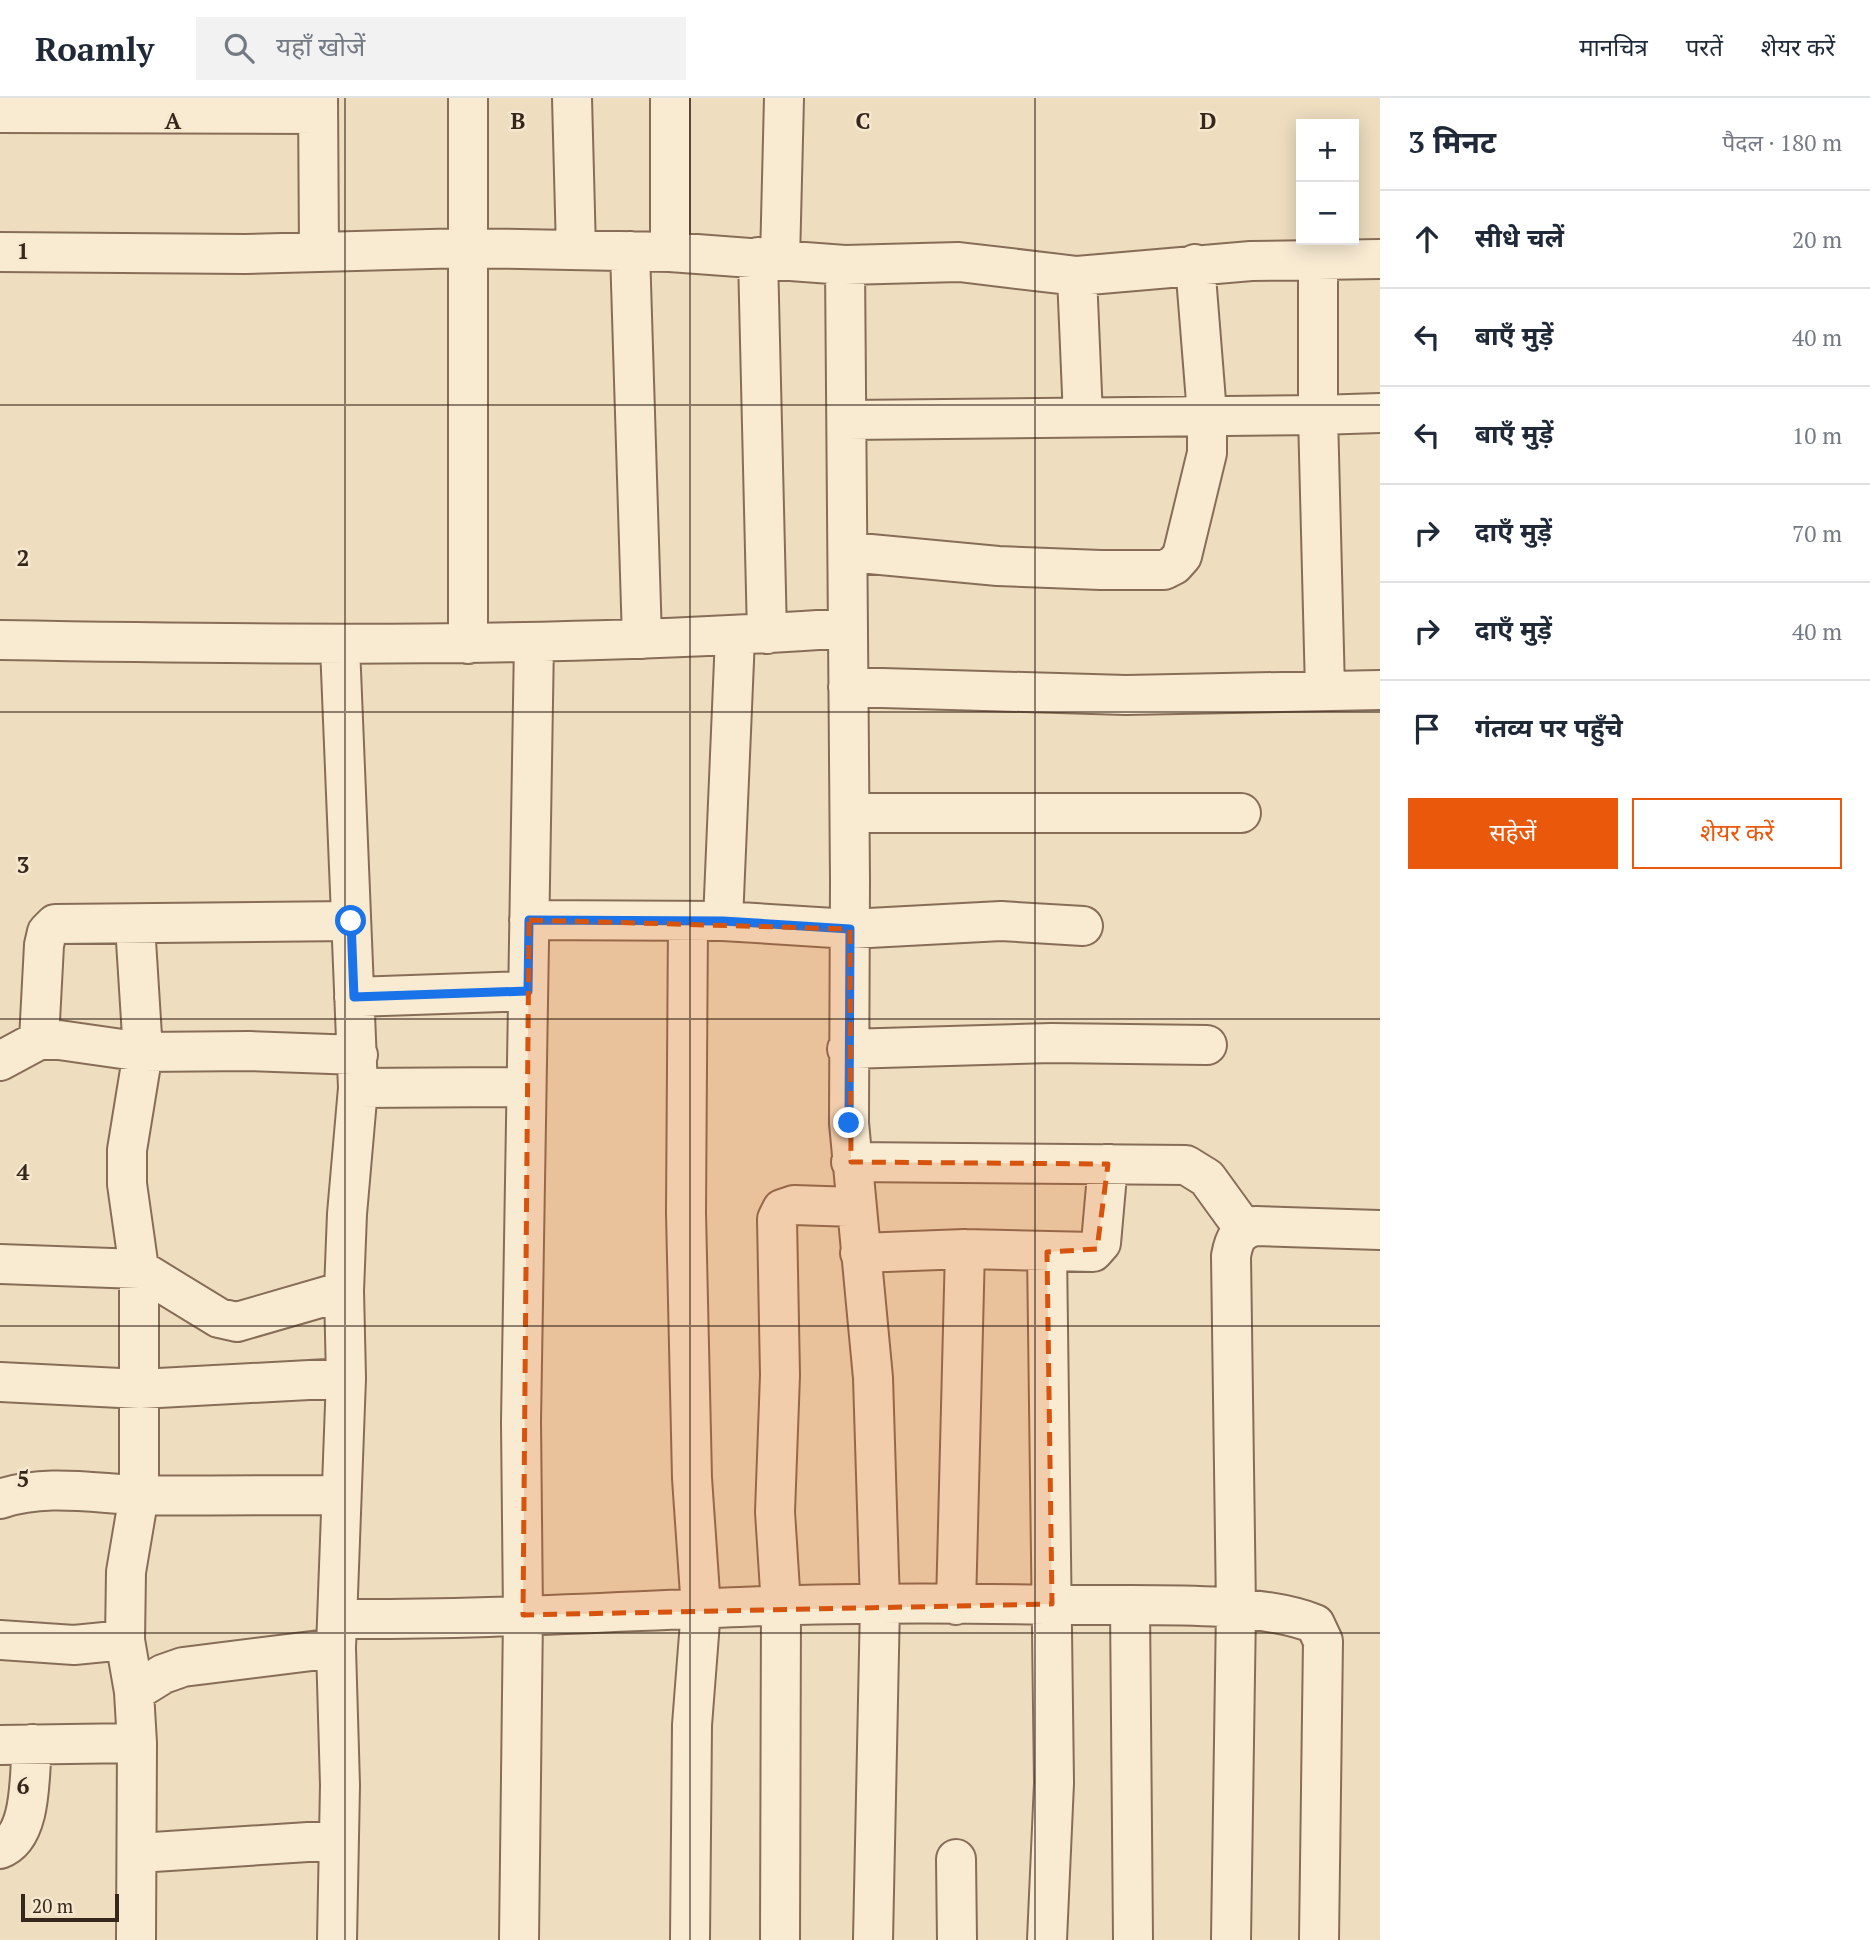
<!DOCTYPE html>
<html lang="hi">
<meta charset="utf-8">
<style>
:root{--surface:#fff;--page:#f2f2f3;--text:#1f2937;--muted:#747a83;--line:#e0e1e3;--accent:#ea580c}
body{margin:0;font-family:"PT Serif","Noto Sans Devanagari",serif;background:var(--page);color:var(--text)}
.controls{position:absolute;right:21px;top:21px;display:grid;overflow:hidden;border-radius:0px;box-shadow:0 4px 18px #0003}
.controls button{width:63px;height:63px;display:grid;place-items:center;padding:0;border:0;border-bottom:2px solid var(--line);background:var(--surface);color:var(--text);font:35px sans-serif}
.scale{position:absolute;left:21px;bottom:18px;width:98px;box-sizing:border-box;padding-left:7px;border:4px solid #36271c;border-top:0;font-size:19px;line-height:24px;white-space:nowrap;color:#36271c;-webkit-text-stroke:5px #f6e8cf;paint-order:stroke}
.stop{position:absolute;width:21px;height:21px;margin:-16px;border:5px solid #1a73e8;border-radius:50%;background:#fff}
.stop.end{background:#1a73e8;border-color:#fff;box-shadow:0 2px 7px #0008}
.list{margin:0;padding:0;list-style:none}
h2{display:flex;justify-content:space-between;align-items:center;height:91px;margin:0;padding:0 28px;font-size:30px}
h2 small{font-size:23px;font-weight:400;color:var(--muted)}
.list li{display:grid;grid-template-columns:46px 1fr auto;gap:21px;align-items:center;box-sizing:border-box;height:98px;padding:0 28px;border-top:2px solid var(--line)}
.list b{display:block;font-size:26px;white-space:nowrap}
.list em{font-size:23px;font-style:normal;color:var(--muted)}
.actions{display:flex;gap:14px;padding:21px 28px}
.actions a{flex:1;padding:16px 0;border:2px solid var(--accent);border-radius:0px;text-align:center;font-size:24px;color:var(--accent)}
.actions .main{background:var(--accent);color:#fff}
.icon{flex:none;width:38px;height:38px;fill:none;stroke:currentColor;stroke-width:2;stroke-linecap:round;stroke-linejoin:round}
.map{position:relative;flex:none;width:1380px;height:1842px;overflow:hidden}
header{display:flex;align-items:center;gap:42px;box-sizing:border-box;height:98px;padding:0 35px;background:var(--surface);border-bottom:2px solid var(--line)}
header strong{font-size:33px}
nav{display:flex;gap:38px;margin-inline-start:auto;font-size:24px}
.search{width:490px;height:63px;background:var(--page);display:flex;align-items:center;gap:18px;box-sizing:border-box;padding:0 24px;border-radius:0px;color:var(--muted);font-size:26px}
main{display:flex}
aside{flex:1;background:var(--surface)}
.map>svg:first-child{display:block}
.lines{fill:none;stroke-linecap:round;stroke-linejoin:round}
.minor-casing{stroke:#876d57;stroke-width:42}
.minor{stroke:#f9ebd2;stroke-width:38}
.route{stroke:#1a73e8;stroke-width:9}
.marked{fill:#d6540e;fill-opacity:0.2;stroke:#d6540e;stroke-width:5;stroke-dasharray:14 9;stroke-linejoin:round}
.grid{fill:none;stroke:#36271c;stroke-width:2;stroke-opacity:0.55}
.grid-label{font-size:23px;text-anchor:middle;font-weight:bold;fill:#36271c;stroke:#f6e8cf;stroke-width:5;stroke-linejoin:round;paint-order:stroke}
</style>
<header>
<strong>Roamly</strong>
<div class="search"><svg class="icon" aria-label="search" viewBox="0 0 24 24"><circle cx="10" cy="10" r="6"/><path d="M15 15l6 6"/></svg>यहाँ खोजें</div>
<nav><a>मानचित्र</a><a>परतें</a><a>शेयर करें</a></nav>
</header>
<main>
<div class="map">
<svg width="1380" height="1842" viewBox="0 0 1380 1842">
<rect width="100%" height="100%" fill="#eeddbf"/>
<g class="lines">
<!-- minor casing -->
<g class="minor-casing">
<path id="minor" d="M318,0L319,154
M468,0V546
M572,0L576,152
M670,0V154
M0,15L318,16
M630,153L642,541
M0,154L245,156L467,150L670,154L845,167L959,164L1077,178L1251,163L1380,161
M758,159L767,536
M780,162L784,0
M845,167L850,782L849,1025L873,1280L880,1506L873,1842
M1077,178L1083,319
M848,322L1318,317V162
M849,454L998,468L1101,472H1164L1174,467L1182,458L1207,355V316L1195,166
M0,542C283,547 566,550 848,530
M848,589L1126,597L1380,592
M1325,592L1318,317L1380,315
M850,715H1241
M529,822L723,823L850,831L1001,823L1083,828
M688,823L686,1115L692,1380L701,1511L692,1627L690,1842
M723,823L735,539
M135,827L143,954L127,1052V1086L139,1171V1397L126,1474L125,1542L134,1594L137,1645L136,1842
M354,899L528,893
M39,942L44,847L47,834L55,826L351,823
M847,951L1051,945L1207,947
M0,963L39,942H59L143,954L249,953L358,957
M358,990L526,989
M851,1064L1186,1067L1207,1080L1244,1131
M1047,1154L1054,1685L1047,1842
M860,1155L965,1151L1093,1154L1101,1145L1108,1066
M0,1166L139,1171L219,1220L237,1224L344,1193
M0,1284L140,1291L346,1280
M0,1401C44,1386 92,1395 138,1397C206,1398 273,1397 341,1397
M956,1507L965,1151
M1130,1508L1133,1842
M338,1521C472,1522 606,1514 740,1509C851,1504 963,1505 1073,1507C1140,1508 1256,1502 1315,1526L1323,1543L1319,1842
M0,1542L74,1547L125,1542
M134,1594L163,1576L183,1569L336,1550
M0,1647L137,1645
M0,1751C33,1739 29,1677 32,1646
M138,1755L339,1742
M956,1761L957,1842
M337,1842L340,1687L336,1550L346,1280L344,1193L347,1116L358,990L340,548
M519,1842L523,1517L521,1324L534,544
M780,1842L781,1508L775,1414L780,1277L777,1121L782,1111L794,1107L855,1109
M1231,1842L1236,1511L1231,1158C1234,1141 1238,1133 1255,1128L1380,1132"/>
</g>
<!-- minor -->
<use href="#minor" class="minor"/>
</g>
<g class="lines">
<!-- route -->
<path class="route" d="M351,823L354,899L528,893L529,822L723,823L850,831L849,1025"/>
</g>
<!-- marked area -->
<path class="marked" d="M529,822L850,831L851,1064L1108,1066L1097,1151L1047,1154L1052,1506L523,1517Z"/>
<!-- grid -->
<path class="grid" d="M345,0V1842M690,0V1842M1035,0V1842M0,307H1380M0,614H1380M0,921H1380M0,1228H1380M0,1535H1380"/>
<g class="grid-label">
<text x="173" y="31">A</text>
<text x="518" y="31">B</text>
<text x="863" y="31">C</text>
<text x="1208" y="31">D</text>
<text x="23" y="161">1</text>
<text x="23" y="468">2</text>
<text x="23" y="775">3</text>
<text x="23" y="1082">4</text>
<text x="23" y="1389">5</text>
<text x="23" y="1696">6</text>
</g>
</svg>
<div class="controls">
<button>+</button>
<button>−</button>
</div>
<div class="scale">20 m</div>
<div class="stop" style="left:351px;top:823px"></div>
<div class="stop end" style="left:849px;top:1025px"></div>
</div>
<aside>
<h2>3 मिनट<small>पैदल · 180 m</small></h2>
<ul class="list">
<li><svg class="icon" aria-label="ahead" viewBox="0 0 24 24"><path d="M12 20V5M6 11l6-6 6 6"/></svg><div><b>सीधे चलें</b></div><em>20 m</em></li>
<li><svg class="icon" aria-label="left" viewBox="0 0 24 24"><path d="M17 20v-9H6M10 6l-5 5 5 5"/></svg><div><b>बाएँ मुड़ें</b></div><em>40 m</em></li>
<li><svg class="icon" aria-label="left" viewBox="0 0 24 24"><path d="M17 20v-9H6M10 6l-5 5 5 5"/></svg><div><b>बाएँ मुड़ें</b></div><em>10 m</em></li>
<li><svg class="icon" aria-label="right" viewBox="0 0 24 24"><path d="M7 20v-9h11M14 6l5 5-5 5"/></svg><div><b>दाएँ मुड़ें</b></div><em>70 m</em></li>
<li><svg class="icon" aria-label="right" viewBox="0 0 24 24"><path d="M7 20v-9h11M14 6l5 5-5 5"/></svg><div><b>दाएँ मुड़ें</b></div><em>40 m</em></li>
<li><svg class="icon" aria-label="arrive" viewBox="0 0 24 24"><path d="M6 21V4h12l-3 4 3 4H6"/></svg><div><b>गंतव्य पर पहुँचे</b></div></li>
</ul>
<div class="actions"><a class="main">सहेजें</a><a>शेयर करें</a></div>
</aside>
</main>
